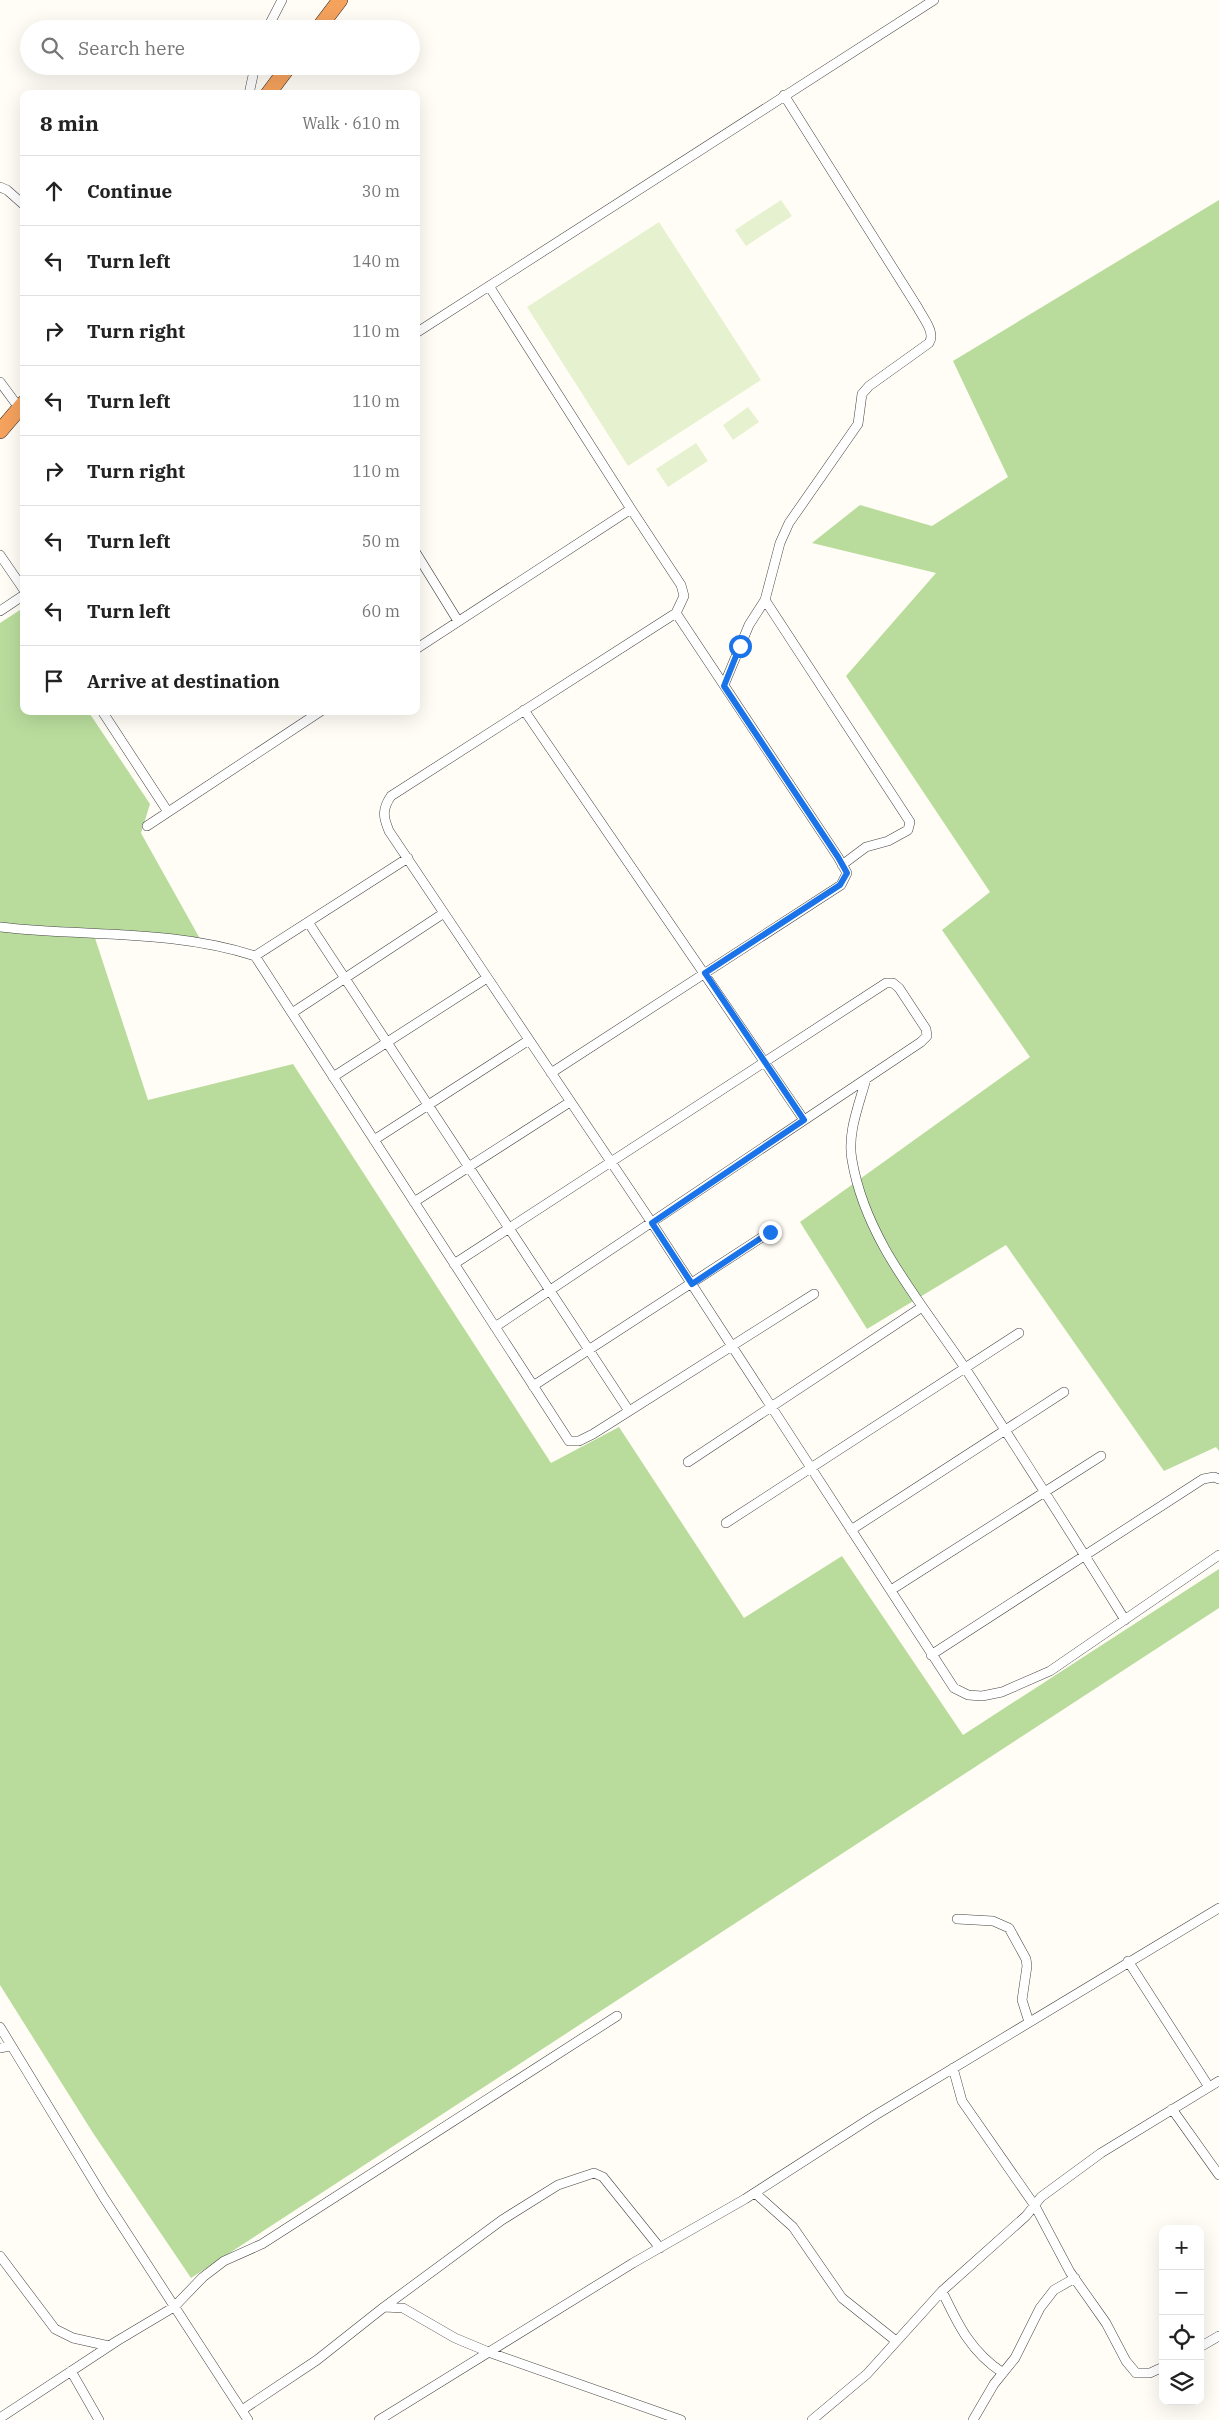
<!DOCTYPE html>
<meta charset="utf-8">
<style>
:root{--surface:#fff;--page:#f6f6f6;--text:#222;--muted:#767676;--line:#e0e0e0}
body{margin:0;font-family:"IBM Plex Serif",serif;background:var(--page);color:var(--text)}
.controls{position:absolute;right:15px;bottom:15px;display:grid;overflow:hidden;border-radius:10px;box-shadow:0 5px 20px #0002}
.controls button{width:45px;height:45px;display:grid;place-items:center;padding:0;border:0;border-bottom:1px solid var(--line);background:var(--surface);color:var(--text);font:25px sans-serif}
.stop{position:absolute;width:15px;height:15px;margin:-11px;border:4px solid #1a73e8;border-radius:50%;background:#fff}
.stop.end{background:#1a73e8;border-color:#fff;box-shadow:0 1px 5px #0008}
.list{margin:0;padding:0;list-style:none}
h2{display:flex;justify-content:space-between;align-items:center;height:65px;margin:0;padding:0 20px;font-size:21px}
h2 small{font-size:16px;font-weight:400;color:var(--muted)}
.list li{display:grid;grid-template-columns:32px 1fr auto;gap:15px;align-items:center;box-sizing:border-box;height:70px;padding:0 20px;border-top:1px solid var(--line)}
.list b{display:block;font-size:19px;white-space:nowrap}
.list em{font-size:16px;font-style:normal;color:var(--muted)}
.icon{flex:none;width:28px;height:28px;fill:none;stroke:currentColor;stroke-width:2;stroke-linecap:round;stroke-linejoin:round}
.map{position:relative;flex:none;width:1219px;height:2420px;overflow:hidden}
.search{position:absolute;background:var(--surface);box-shadow:0 5px 20px #0002;left:20px;top:20px;width:400px;height:55px;display:flex;align-items:center;gap:12px;box-sizing:border-box;padding:0 18px;border-radius:28px;color:var(--muted);font-size:19px}
.panel{position:absolute;background:var(--surface);box-shadow:0 5px 20px #0002;left:20px;top:90px;width:400px;height:625px;border-radius:10px}
.map>svg:first-child{display:block}
.forest{fill:#b9dc9c}
.pitch{fill:#e6f2cf}
.lines{fill:none;stroke-linecap:round;stroke-linejoin:round}
.street-casing{stroke:#444;stroke-width:10}
.highway-casing{stroke:#222;stroke-width:16}
.street{stroke:#fff;stroke-width:9}
.highway{stroke:#f5a25d;stroke-width:15}
.route{stroke:#1a73e8;stroke-width:6}
</style>
<div class="map">
<svg width="1219" height="2420" viewBox="0 0 1219 2420">
<rect width="100%" height="100%" fill="#fffdf5"/>
<!-- forest -->
<path class="forest" d="M1219,200V1451L1216,1447L1164,1471L1006,1245L867,1329L800,1222L1030,1057L942,930L990,892L846,676L936,573L812,543L860,505L932,526L1008,477L953,361Z
M20,610L24,615V711H88L150,804L141,833L199,937L95,938L148,1100L293,1064L551,1463L619,1427L744,1618L842,1556L963,1735L1219,1569V1608L191,2278L93,2133L0,1985V623Z"/>
<!-- pitch -->
<path class="pitch" d="M781,200L792,216L746,246L735,230Z
M659,222L761,380L628,466L527,307Z
M748,407L759,422L733,440L723,425Z
M696,443L708,461L668,487L656,469Z"/>
<g class="lines">
<!-- street casing -->
<g class="street-casing">
<path id="street" d="M267,29L282,0
M249,94L255,66
M0,187L7,190L24,205
M416,333L934,0
M0,382L20,409
M631,509L681,585L684,596L676,613L391,796C382,809 383,817 389,831L652,1223L954,1688L968,1695L982,1696L1002,1692L1050,1671L1219,1555
M416,553L458,621
M0,555L24,590
M765,600L910,822L908,830L888,841L866,847L842,865
M0,611L24,595
M416,649L631,509L489,286
M724,685L749,625L765,600L780,543L789,523L858,424L862,394L869,386L929,343C936,333 923,318 918,308L784,95
M524,710L804,1120
M102,711L168,812
M147,826L321,711
M308,922L629,1411
M0,927C85,937 172,929 255,956L569,1441H579L593,1434L814,1294
M255,956L408,858
M292,1013L444,913
M551,1073L824,896L841,885L847,873L838,857L676,613
M333,1077L487,978
M866,1079C859,1105 847,1133 852,1160C866,1242 923,1304 967,1371C1020,1453 1073,1536 1125,1620
M374,1140L529,1040
M414,1202L570,1102
M454,1264L886,983H893L899,988L926,1029L927,1036L921,1042L495,1327
M533,1386L770,1232
M688,1462L922,1307
M726,1523L1019,1333
M851,1530L1064,1392
M891,1590L1101,1456
M931,1655L1203,1479L1214,1477L1219,1479
M957,1919L993,1921L1009,1928L1026,1959L1027,1966L1022,2000L1029,2022
M1128,1961L1209,2087
M0,2027L104,2198L248,2420
M0,2048L10,2046
M953,2068L962,2101L1035,2206L1070,2272L1106,2323L1126,2361L1136,2373H1150L1163,2367
M1172,2109L1219,2175
M755,2193L793,2227L842,2298L896,2341
M0,2256L55,2329L73,2338L109,2346
M942,2291C958,2325 971,2352 1003,2373
M384,2307L403,2308L455,2338L491,2353L681,2420
M1200,2347L1219,2336
M71,2371L99,2420
M242,2410L317,2360L384,2307L502,2220L558,2185L594,2173L603,2177L660,2248
M0,2418L117,2341L174,2307L203,2277L224,2261L262,2244L617,2016
M379,2420L633,2263L745,2199L874,2116L1219,1908
M812,2420L867,2374L942,2291L1026,2216L1041,2197L1101,2153L1219,2081
M973,2420L994,2384L1015,2358L1040,2308L1054,2290L1075,2278"/>
</g>
<!-- highway casing -->
<g class="highway-casing">
<path id="highway" d="M318,29L340,0
M268,94L289,66
M0,431L24,403"/>
</g>
<!-- street -->
<use href="#street" class="street"/>
<!-- highway -->
<use href="#highway" class="highway"/>
</g>
<g class="lines">
<!-- route -->
<path class="route" d="M740,646L724,686L838,857L847,873L840,885L705,973L804,1120L652,1223L692,1284L770,1232"/>
</g>
</svg>
<div class="controls">
<button>+</button>
<button>−</button>
<button><svg class="icon" aria-label="locate" viewBox="0 0 24 24"><circle cx="12" cy="12" r="6"/><path d="M12 2v4M12 18v4M2 12h4M18 12h4"/></svg></button>
<button><svg class="icon" aria-label="layers" viewBox="0 0 24 24"><path d="M12 4l9 5-9 5-9-5zM3 14l9 5 9-5"/></svg></button>
</div>
<div class="stop" style="left:740px;top:646px"></div>
<div class="stop end" style="left:770px;top:1232px"></div>
<div class="search"><svg class="icon" aria-label="search" viewBox="0 0 24 24"><circle cx="10" cy="10" r="6"/><path d="M15 15l6 6"/></svg>Search here</div>
<section class="panel">
<h2>8 min<small>Walk · 610 m</small></h2>
<ul class="list">
<li><svg class="icon" aria-label="ahead" viewBox="0 0 24 24"><path d="M12 20V5M6 11l6-6 6 6"/></svg><div><b>Continue</b></div><em>30 m</em></li>
<li><svg class="icon" aria-label="left" viewBox="0 0 24 24"><path d="M17 20v-9H6M10 6l-5 5 5 5"/></svg><div><b>Turn left</b></div><em>140 m</em></li>
<li><svg class="icon" aria-label="right" viewBox="0 0 24 24"><path d="M7 20v-9h11M14 6l5 5-5 5"/></svg><div><b>Turn right</b></div><em>110 m</em></li>
<li><svg class="icon" aria-label="left" viewBox="0 0 24 24"><path d="M17 20v-9H6M10 6l-5 5 5 5"/></svg><div><b>Turn left</b></div><em>110 m</em></li>
<li><svg class="icon" aria-label="right" viewBox="0 0 24 24"><path d="M7 20v-9h11M14 6l5 5-5 5"/></svg><div><b>Turn right</b></div><em>110 m</em></li>
<li><svg class="icon" aria-label="left" viewBox="0 0 24 24"><path d="M17 20v-9H6M10 6l-5 5 5 5"/></svg><div><b>Turn left</b></div><em>50 m</em></li>
<li><svg class="icon" aria-label="left" viewBox="0 0 24 24"><path d="M17 20v-9H6M10 6l-5 5 5 5"/></svg><div><b>Turn left</b></div><em>60 m</em></li>
<li><svg class="icon" aria-label="arrive" viewBox="0 0 24 24"><path d="M6 21V4h12l-3 4 3 4H6"/></svg><div><b>Arrive at destination</b></div></li>
</ul>
</section>
</div>
